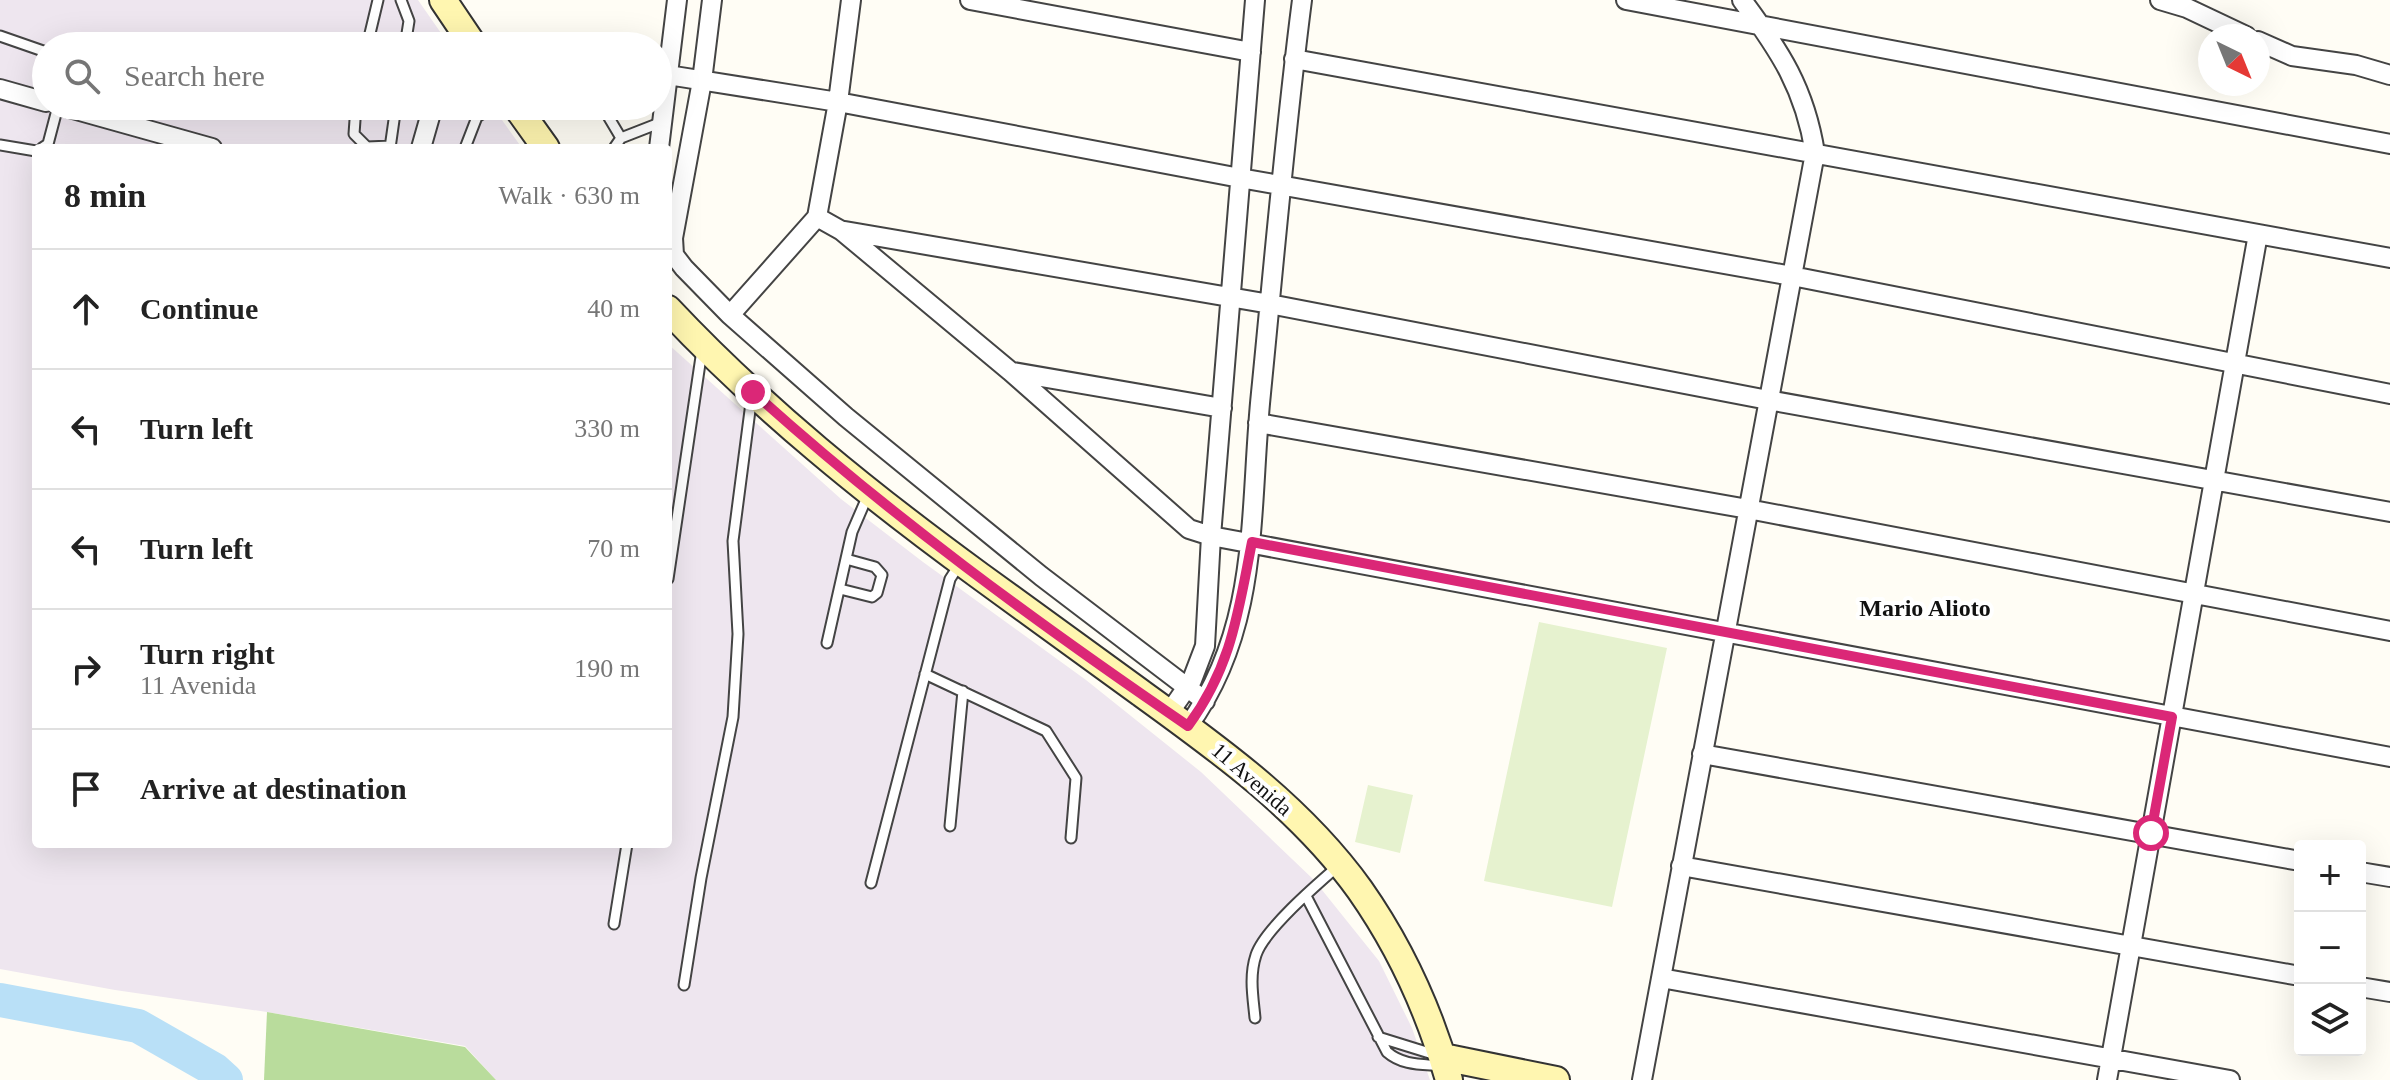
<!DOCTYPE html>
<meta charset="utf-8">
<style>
:root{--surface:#fff;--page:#f6f6f6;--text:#222;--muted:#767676;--line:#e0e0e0}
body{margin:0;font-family:"Times New Roman",serif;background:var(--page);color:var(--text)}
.controls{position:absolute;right:24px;bottom:24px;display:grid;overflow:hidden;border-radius:8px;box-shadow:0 8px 32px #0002}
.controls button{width:72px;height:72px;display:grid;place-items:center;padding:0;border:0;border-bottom:2px solid var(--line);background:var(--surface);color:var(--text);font:40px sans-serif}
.compass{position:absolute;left:2198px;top:24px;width:72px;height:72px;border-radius:50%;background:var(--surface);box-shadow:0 8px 32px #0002;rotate:137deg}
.stop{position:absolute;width:24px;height:24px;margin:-18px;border:6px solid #db2777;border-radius:50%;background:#fff}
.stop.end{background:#db2777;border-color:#fff;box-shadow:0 2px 8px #0008}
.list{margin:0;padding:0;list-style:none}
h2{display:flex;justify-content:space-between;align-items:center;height:104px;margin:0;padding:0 32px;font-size:34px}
h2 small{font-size:26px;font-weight:400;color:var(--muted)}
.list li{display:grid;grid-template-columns:52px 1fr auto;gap:24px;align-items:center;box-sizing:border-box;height:120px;padding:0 32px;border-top:2px solid var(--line)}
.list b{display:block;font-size:30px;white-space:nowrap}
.list p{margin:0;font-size:26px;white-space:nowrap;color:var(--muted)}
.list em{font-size:26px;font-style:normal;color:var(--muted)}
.icon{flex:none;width:44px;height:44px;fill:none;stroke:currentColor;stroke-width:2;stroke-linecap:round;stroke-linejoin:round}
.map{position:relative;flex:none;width:2390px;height:1080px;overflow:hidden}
.search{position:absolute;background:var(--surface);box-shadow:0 8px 32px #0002;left:32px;top:32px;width:640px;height:88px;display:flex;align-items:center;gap:20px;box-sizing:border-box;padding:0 28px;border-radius:44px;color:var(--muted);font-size:30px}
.panel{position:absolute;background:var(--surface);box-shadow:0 8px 32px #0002;left:32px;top:144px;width:640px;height:704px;border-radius:8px}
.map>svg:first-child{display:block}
.industrial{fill:#eee6ef}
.forest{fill:#b9dc9c}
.pitch{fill:#e6f2cf}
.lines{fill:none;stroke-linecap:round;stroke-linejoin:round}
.river{stroke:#b9e0f7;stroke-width:34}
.service-casing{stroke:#444;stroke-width:13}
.minor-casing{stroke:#444;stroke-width:22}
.secondary-casing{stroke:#333;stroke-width:30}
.service{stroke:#fff;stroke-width:9}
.minor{stroke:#fff;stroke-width:18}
.secondary{stroke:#fff6b0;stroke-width:26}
.route{stroke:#db2777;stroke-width:10}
.labels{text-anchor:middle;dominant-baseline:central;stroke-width:8;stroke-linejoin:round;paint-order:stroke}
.street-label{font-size:22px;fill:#111;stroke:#fff}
.neighbourhood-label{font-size:24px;font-weight:bold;fill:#111;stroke:#fff}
</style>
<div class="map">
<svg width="2390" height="1080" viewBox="0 0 2390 1080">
<rect width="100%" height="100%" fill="#fffdf5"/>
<!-- industrial -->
<path class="industrial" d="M0,0H418L450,46H46V106H492L522,148H36V844H668V344L841,499L923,562L1086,680L1201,772L1314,880L1379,961L1412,1028L1430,1080H496L465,1046L267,1012L115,990L0,969Z"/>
<!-- forest -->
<path class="forest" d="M267,1012L465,1047L496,1080H264Z"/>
<!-- pitch -->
<path class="pitch" d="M1539,622L1667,648L1612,907L1484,881Z
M1368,785L1413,795L1400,853L1355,842Z"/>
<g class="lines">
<!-- river -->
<path class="river" d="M0,1000L138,1026L215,1070L226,1080"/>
<!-- service casing -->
<g class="service-casing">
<path id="service" d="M401,0L409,21L405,46
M0,36L46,52
M367,46L378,0
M356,106L354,134L367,147L391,146
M602,106L621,138
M528,118L550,106
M0,145L36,151
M42,148L48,144L58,106
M390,148L396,106
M465,148L477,117L494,106
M614,148L621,138L662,122
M668,579L702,350
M840,589L872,597L877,593L882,575L875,567L846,559
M827,643L852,532L868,495
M925,674L1046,731L1076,778L1071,838
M950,826L963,691
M871,883L950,579L959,565
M1306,896L1387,1052C1403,1066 1423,1064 1442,1066
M614,924L627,844
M684,985L701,878L733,717L738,634L733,541L752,395
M1255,1018C1253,997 1249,976 1256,955C1264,930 1315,886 1337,867
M1378,1037L1436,1055"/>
</g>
<!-- minor casing -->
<g class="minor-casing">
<path id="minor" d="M712,0L702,81L673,238L674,255L684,268L730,315L846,417L1041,576L1205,701
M970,0L1251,52
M1626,0L2390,144
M2160,0L2187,8L2246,36
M2258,41L2292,56L2356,65L2390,75
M1294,59L2390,258
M668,75L838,102L1240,178L1792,276L2390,394
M0,89L46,102
M62,106L212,148
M421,148L433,106
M659,148L677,0
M817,217L842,231L1010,371L1189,529L1211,536L2390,757
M845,231L1270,304L1768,400L2390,512
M730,315L817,217L838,102L851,0
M1013,372L1222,408
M1258,423L1748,509L2390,631
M1169,713L1192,680L1205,646L1211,536L1255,0
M1188,726C1261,626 1249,509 1261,393C1274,262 1285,131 1302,0
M1702,754L2300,861
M1681,866L2300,976
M2360,872L2390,877
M1661,978L2230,1080
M2360,987L2390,992
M1642,1080L1815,153C1805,89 1780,51 1742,0
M2107,1080L2258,234"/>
</g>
<!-- secondary casing -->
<g class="secondary-casing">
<path id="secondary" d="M443,0L474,46
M516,106L546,148
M668,309C762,409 869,495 980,576C1033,615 1087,654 1141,693C1220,750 1302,809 1360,890C1400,947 1430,1013 1449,1080
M1443,1057L1556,1080"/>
</g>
<!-- service -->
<use href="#service" class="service"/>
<!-- minor -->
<use href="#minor" class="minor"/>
<!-- secondary -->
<use href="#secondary" class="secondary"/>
</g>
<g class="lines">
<!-- route -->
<path class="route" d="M753,392C888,514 1037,623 1188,726C1232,666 1238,612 1252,542L2172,717L2151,833"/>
</g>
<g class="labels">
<!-- street labels -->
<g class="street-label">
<text transform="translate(1252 779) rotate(41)">11 Avenida</text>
</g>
<!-- neighbourhood labels -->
<g class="neighbourhood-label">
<text x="1925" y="608">Mario Alioto</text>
</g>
</g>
</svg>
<div class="controls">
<button>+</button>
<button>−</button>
<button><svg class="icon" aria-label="layers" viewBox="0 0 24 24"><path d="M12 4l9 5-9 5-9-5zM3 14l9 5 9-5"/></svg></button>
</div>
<svg class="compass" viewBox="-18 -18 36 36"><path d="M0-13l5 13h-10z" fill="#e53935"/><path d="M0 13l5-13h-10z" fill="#767676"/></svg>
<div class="stop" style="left:2151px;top:833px"></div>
<div class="stop end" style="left:753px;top:392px"></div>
<div class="search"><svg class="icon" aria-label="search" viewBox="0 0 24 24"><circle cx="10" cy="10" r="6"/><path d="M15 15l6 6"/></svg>Search here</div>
<section class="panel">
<h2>8 min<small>Walk · 630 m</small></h2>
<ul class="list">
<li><svg class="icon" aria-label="ahead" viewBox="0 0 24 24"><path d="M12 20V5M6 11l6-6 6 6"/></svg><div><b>Continue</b></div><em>40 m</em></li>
<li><svg class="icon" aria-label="left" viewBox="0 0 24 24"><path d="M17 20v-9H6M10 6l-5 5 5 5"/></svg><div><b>Turn left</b></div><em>330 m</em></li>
<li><svg class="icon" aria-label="left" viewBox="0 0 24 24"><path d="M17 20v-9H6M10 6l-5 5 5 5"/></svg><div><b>Turn left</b></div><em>70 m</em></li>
<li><svg class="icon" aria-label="right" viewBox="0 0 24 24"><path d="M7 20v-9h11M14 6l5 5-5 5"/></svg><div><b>Turn right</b><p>11 Avenida</p></div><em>190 m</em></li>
<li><svg class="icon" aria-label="arrive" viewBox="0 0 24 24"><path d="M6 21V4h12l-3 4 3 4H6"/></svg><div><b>Arrive at destination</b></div></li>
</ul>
</section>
</div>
